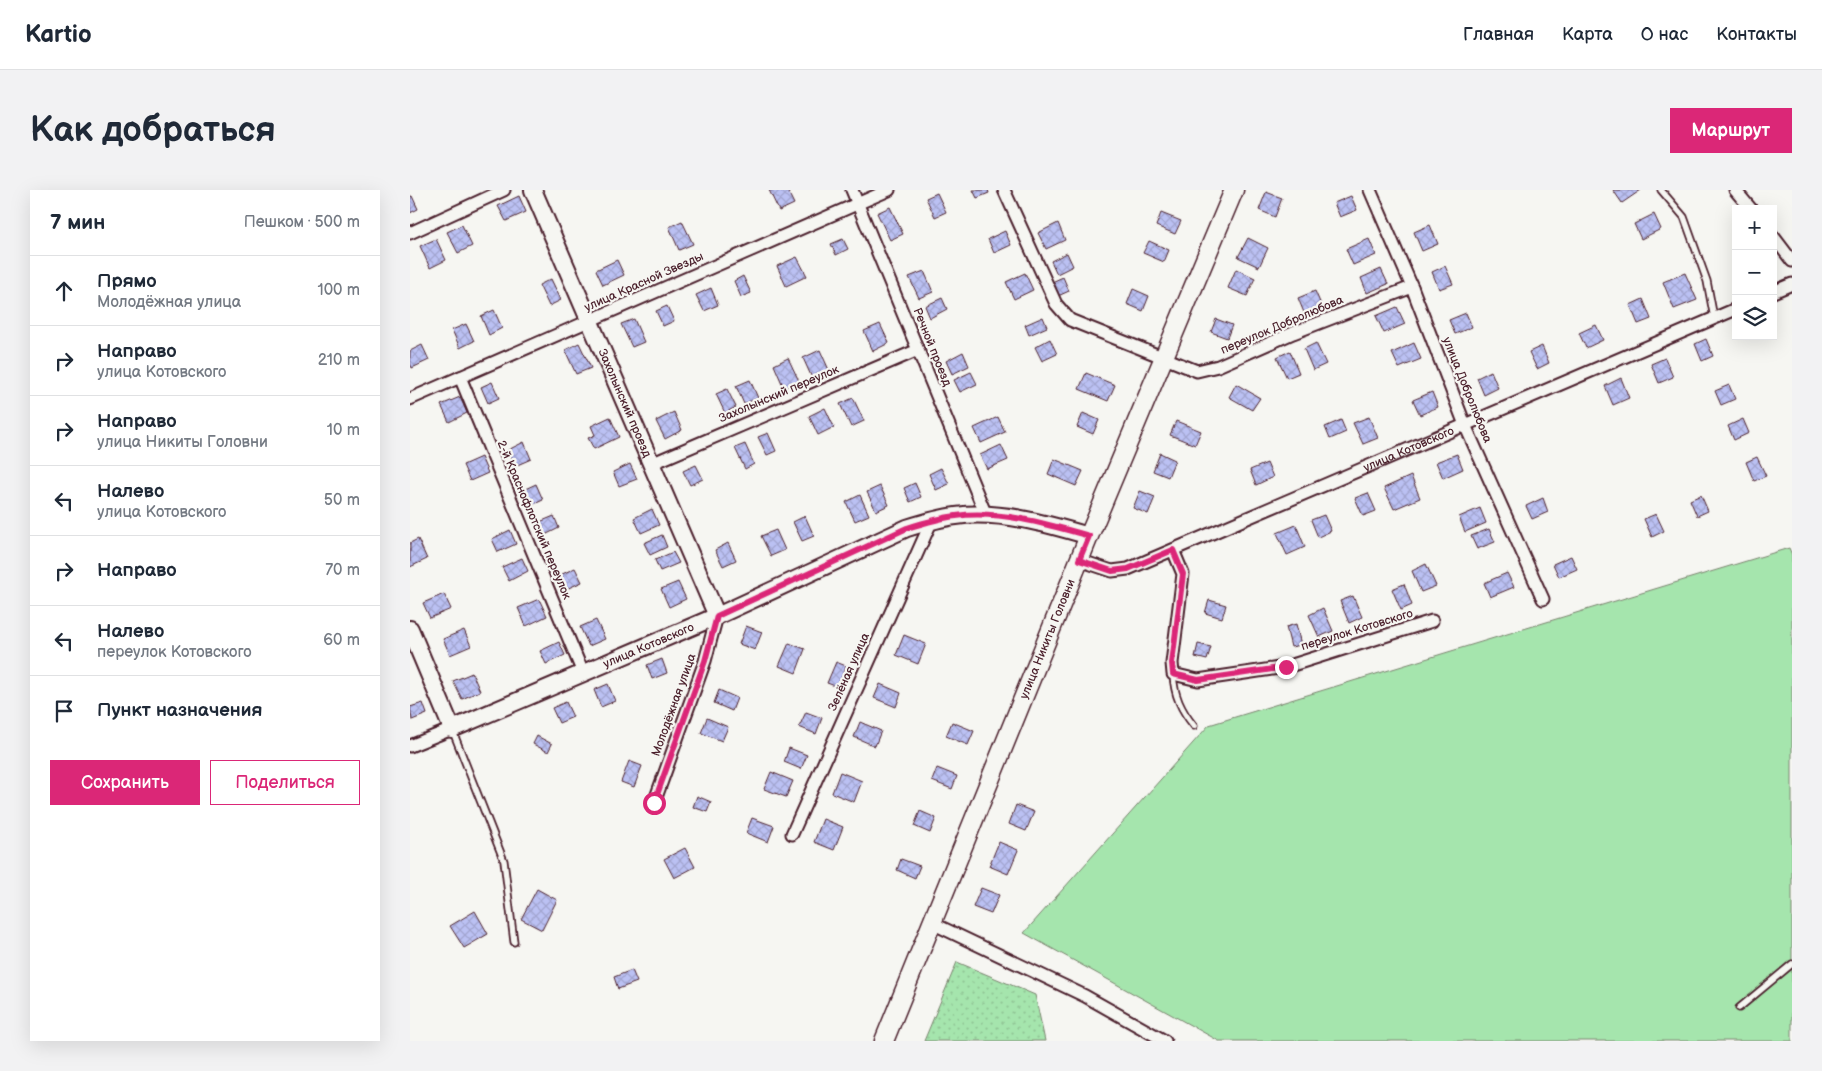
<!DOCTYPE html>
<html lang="ru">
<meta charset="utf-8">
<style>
:root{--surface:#fff;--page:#f2f2f3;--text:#1f2937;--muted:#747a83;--line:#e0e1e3;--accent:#db2777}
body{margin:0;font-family:"Balsamiq Sans",sans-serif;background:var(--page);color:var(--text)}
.controls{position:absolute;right:15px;top:15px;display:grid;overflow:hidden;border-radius:0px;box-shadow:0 5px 20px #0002}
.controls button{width:45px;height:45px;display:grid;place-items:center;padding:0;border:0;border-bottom:1px solid var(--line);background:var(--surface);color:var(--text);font:25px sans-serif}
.stop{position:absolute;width:15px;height:15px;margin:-11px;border:4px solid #db2777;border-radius:50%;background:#fff}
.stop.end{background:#db2777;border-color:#fff;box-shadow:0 1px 5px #0008}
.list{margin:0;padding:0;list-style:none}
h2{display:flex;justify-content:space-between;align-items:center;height:65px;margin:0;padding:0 20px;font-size:21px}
h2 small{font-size:16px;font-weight:400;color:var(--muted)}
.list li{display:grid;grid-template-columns:32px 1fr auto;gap:15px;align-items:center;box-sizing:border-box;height:70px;padding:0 20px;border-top:1px solid var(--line)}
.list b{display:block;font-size:19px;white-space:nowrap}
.list p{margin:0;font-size:16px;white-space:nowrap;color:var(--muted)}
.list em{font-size:16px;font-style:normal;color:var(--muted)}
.actions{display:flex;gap:10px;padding:15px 20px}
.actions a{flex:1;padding:11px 0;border:1px solid var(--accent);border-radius:0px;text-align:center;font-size:18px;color:var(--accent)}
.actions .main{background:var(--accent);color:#fff}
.icon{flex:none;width:28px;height:28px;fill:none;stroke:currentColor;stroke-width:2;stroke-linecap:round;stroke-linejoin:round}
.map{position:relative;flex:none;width:1382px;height:851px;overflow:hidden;border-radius:0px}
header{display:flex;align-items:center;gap:30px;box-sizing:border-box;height:70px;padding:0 25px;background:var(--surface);border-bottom:1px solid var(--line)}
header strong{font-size:24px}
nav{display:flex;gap:28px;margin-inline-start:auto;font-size:18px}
.intro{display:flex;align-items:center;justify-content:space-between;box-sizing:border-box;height:120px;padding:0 30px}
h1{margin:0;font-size:35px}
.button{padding:12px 22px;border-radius:0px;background:var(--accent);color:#fff;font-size:18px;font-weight:700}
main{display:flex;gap:30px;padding:0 30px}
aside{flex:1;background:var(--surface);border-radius:0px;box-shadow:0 5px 20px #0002}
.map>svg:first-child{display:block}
.green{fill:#a5e5ad;stroke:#78826c}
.park{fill:url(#park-dots);stroke:#78826c}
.building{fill:url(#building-cross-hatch);stroke:#4a1f2b}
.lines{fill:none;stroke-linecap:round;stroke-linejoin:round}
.lane-casing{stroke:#4a1f2b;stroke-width:9}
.street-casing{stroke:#4a1f2b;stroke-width:15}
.secondary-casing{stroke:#4a1f2b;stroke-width:20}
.primary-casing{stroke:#4a1f2b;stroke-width:21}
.lane{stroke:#f6f6f2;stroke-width:5.5}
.street{stroke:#f6f6f2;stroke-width:11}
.secondary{stroke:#f6f6f2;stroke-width:16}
.primary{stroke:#f6f6f2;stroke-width:18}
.route{stroke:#db2777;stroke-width:6}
.labels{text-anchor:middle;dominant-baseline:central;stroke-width:4.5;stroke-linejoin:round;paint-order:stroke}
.street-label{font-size:12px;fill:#4a1f2b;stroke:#f6f6f2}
</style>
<header>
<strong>Kartio</strong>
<nav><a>Главная</a><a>Карта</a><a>О нас</a><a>Контакты</a></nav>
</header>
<div class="intro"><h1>Как добраться</h1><a class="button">Маршрут</a></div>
<main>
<aside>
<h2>7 мин<small>Пешком · 500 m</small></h2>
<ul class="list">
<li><svg class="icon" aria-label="ahead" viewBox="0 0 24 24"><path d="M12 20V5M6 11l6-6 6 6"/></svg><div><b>Прямо</b><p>Молодёжная улица</p></div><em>100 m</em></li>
<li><svg class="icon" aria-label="right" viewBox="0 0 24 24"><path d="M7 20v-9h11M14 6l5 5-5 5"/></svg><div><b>Направо</b><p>улица Котовского</p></div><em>210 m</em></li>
<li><svg class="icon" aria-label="right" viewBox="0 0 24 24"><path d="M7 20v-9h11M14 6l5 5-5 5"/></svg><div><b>Направо</b><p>улица Никиты Головни</p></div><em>10 m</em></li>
<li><svg class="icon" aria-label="left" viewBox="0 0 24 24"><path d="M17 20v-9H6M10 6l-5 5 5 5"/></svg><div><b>Налево</b><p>улица Котовского</p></div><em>50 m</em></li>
<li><svg class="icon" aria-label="right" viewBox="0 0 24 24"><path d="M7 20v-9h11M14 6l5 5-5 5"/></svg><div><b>Направо</b></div><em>70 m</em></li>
<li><svg class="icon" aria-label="left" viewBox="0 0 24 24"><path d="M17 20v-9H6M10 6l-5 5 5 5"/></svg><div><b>Налево</b><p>переулок Котовского</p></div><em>60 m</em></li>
<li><svg class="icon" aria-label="arrive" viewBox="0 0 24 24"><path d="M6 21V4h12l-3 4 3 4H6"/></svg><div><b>Пункт назначения</b></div></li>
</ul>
<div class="actions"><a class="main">Сохранить</a><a>Поделиться</a></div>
</aside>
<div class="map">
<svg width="1382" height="851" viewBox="0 0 1382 851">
<defs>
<pattern id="park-dots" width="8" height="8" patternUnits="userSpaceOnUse" patternTransform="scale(1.25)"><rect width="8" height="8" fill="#a5e5ad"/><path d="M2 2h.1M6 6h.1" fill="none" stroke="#90c495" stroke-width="1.8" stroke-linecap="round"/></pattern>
<pattern id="building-cross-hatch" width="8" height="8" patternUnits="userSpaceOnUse" patternTransform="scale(1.25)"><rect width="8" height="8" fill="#bbc1f3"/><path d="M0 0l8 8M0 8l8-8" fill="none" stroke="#a2a5d0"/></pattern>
</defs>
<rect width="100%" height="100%" fill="#f6f6f2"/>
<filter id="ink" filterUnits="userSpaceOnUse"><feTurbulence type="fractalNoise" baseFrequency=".02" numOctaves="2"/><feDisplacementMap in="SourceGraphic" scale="10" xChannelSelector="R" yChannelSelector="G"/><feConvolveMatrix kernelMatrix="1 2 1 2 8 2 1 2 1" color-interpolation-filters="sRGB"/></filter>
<g filter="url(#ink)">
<!-- green -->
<path class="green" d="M1379,358L1382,365V851H809L614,743L799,535Z"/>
<!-- park -->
<path class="park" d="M547,772L625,805L635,851H514Z"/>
<!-- building -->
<path class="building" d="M359,0H377L384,14L369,21Z
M563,0H578L579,3L567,8Z
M1203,0H1231L1212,13Z
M856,2L872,8L865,27L849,20Z
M527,3L536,22L525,27L516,8Z
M2,6L8,19L0,23V7Z
M109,6L116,22L96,31L88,16Z
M941,6L947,20L930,27L924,13Z
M480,17L493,44L480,50L467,23Z
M751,23L771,31L765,44L746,36Z
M1244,24L1251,39L1231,49L1224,34Z
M272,31L283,54L269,60L259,37Z
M648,33L655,50L636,59L628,43Z
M52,35L62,56L48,63L37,42Z
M1020,35L1028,54L1012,61L1004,42Z
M595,41L601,55L584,63L578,49Z
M838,48L858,58L849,77L828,67Z
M26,49L36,70L20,78L10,56Z
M433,49L438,59L426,65L421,54Z
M959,49L966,65L943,75L936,59Z
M739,51L759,60L754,72L733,63Z
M657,63L663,76L647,84L641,71Z
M387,67L397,86L376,96L367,76Z
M207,70L214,85L193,95L186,80Z
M1035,76L1043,94L1029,99L1022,82Z
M826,79L845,88L837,106L818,98Z
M971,79L978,94L957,103L951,88Z
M514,81L523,102L509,108L499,87Z
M615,83L623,100L604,109L596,92Z
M1275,83L1287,110L1264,119L1253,92Z
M333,86L341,103L331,107L324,91Z
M653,87L659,101L648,106L642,92Z
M141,89L151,110L139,116L129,95Z
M301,98L308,115L294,121L286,105Z
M723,99L739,106L733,121L717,114Z
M905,101L912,117L895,125L888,108Z
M532,108L537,119L520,128L515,116Z
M1233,109L1241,129L1228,134L1220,115Z
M257,116L264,131L253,136L246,121Z
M987,117L995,134L974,143L966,126Z
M84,120L92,138L79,145L71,126Z
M1056,123L1062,137L1045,144L1039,130Z
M633,127L637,137L619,145L615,135Z
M224,129L234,152L222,157L211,134Z
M806,129L822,135L817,148L801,142Z
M56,134L64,151L50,158L42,140Z
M470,134L479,153L463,161L454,141Z
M1186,135L1193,150L1176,158L1169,143Z
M640,149L647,164L632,171L625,157Z
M1296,149L1303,166L1292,171L1285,154Z
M169,153L181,178L166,184L155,160Z
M906,153L916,174L903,180L894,159Z
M1004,153L1011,169L989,178L982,163Z
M12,155L19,170L2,178L0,173V161Z
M1132,156L1139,173L1127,179L1119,162Z
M410,160L419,180L402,188L393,168Z
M880,161L889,183L877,188L867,167Z
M553,162L559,176L542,184L536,171Z
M378,168L389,191L374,198L364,175Z
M1255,168L1263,187L1249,193L1241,174Z
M1081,181L1088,198L1074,205L1067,188Z
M561,182L567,194L550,202L544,190Z
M676,183L705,195L698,211L669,199Z
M1211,188L1219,208L1203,215L1195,196Z
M340,190L348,208L334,214L326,196Z
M82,192L89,208L78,213L71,197Z
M826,194L850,208L842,220L819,207Z
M1319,195L1325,209L1311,215L1305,201Z
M317,199L326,217L315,223L306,204Z
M1022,202L1028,217L1010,225L1003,210Z
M50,207L57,223L39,232L31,215Z
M443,208L454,231L441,237L430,214Z
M415,218L424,237L408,245L399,226Z
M264,222L272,240L255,249L246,231Z
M673,223L689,230L683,244L667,237Z
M200,227L209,247L184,259L178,248L185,245L181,236Z
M588,227L595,242L571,253L564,238Z
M959,227L968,248L953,254L943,233Z
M1333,229L1339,243L1324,250L1318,236Z
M931,230L936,242L920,249L915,237Z
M766,231L791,241L785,255L760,245Z
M358,243L366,261L357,265L348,247Z
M114,252L121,269L105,276L98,260Z
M335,254L344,274L335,279L325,258Z
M591,255L598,270L577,279L570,265Z
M750,263L765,270L758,287L743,281Z
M1047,264L1053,279L1033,288L1026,272Z
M71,267L78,283L60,291L53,275Z
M1347,267L1356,286L1344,291L1336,272Z
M644,269L673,281L666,296L638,284Z
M857,273L863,287L846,295L840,280Z
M220,274L227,289L209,296L203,282Z
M286,275L293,289L280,295L273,281Z
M531,278L539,294L526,300L519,284Z
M1001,286L1010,308L984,319L974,298Z
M505,293L511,307L500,312L494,298Z
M126,294L133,310L120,316L113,300Z
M470,296L479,315L466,321L457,302Z
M730,301L745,307L738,324L723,318Z
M958,303L966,321L953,326L945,308Z
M450,305L459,325L445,331L436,312Z
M1291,305L1298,321L1287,326L1280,310Z
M1133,308L1138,322L1122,329L1116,316Z
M1070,318L1076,333L1055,342L1049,327Z
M242,319L249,335L231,343L224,328Z
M1246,324L1254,341L1242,347L1234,329Z
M914,325L921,341L908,347L901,330Z
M144,326L149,338L131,347L125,334Z
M395,326L404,346L392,351L383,332Z
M886,335L895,357L877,365L867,343Z
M1079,339L1085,352L1067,359L1061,346Z
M100,340L106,354L88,362L82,349Z
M366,340L375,360L361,366L351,346Z
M252,345L257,357L240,365L234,353Z
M8,349L17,369L0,377V353Z
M318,353L326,370L313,376L305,360Z
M263,362L269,373L250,381L245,370Z
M1161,366L1167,379L1149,387L1143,374Z
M112,368L118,381L99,391L92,377Z
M1016,374L1026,396L1011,402L1002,381Z
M165,378L172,392L154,400L148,386Z
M1097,383L1104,397L1080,407L1074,393Z
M268,392L276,409L259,417L251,399Z
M994,394L1002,415L991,420L982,399Z
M34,404L41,419L20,428L13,413Z
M943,406L952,427L939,433L930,411Z
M129,409L137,426L116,436L108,418Z
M799,410L816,415L812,428L795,423Z
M913,418L923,441L909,447L899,425Z
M186,430L195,449L179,456L170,437Z
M886,434L891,455L881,457L876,437Z
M336,436L352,442L345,460L329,454Z
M54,440L61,456L40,465L33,449Z
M494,445L516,454L508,474L486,465Z
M149,452L155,465L136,474L130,461Z
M379,453L395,459L386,483L369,476Z
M788,454L801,457L797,470L785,467Z
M252,469L257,483L242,489L237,475Z
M426,472L436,476L428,497L417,493Z
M62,483L70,501L52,509L43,491Z
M198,494L205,511L191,517L184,500Z
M470,494L491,503L486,517L464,508Z
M309,500L327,508L322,521L304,513Z
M156,512L163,527L149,533L142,518Z
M13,513L17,524L2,530L0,517Z
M396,522L412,528L406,544L389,537Z
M297,528L318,537L312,551L291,543Z
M450,532L471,541L465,556L444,547Z
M542,532L564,541L558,555L536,546Z
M127,546L142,554L138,562L123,554Z
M379,558L397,565L391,579L374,572Z
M219,571L232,576L224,597L211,592Z
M527,578L547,586L542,599L522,591Z
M361,582L383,591L376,607L354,599Z
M430,582L452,591L444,612L422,603Z
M287,606L301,612L297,622L283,617Z
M606,615L624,622L616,641L599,634Z
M510,621L526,628L520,643L504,636Z
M342,628L364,636L358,652L336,643Z
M413,629L433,637L424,660L404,652Z
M589,652L608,660L598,684L579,676Z
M275,658L285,677L264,688L254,669Z
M491,669L510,676L505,688L487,680Z
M571,698L589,705L581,724L563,717Z
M127,699L147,710L132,740L111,729Z
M65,721L78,744L54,758L40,736Z
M222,780L227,792L208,799L204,787Z"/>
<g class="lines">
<!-- lane casing -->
<g class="lane-casing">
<path id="lane" d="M1251,0L1274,27L1297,91L1304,128
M763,484C764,505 771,520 784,536
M42,539L94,671L104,752
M1329,818L1382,774"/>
</g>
<!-- street casing -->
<g class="street-casing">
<g id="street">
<path d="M442,0L576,325"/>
<path d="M594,0L646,114L660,130L787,181L808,176L883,143L1002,97"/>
<path d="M960,0L1002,97L1055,235L1133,409"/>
<path d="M1325,0L1341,19"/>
<path d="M0,43L94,0"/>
<path d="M1363,46L1382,71"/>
<path d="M1363,102L1382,94"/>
<path d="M50,187L173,483"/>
<path d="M0,209L479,0"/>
<path d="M241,274L508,160"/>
<path d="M763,360L773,384L762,473L763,484L788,490L876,477L1022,431"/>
<path id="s1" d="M669,370L702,381L718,379L1326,119"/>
<path d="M0,556L42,539"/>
<path d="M244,613L295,471L307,426"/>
<path d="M382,644L522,330"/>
<path d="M522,733L675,806L755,851"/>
</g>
</g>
<!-- secondary casing -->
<g class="secondary-casing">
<g id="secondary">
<path id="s2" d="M123,0L307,426"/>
<path id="s3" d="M0,439L42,539L307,426L497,338C513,333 529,328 546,326C589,320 638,334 679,346"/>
</g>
</g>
<!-- primary casing -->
<g class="primary-casing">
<g id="primary">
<path id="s4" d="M474,851L679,346L824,0"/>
</g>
</g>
<!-- lane -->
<use href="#lane" class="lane"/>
<!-- street -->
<use href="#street" class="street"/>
<!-- secondary -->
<use href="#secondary" class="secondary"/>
<!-- primary -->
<use href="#primary" class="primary"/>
</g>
</g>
<g class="lines" filter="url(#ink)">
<!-- route -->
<path class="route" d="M244,613L295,471L307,426L497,338C513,333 529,328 546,326C589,320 637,334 679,346L669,370L702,381L718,379L763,360L773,384L762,473L763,484L788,490L876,477"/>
</g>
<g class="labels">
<!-- street labels -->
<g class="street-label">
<text transform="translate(234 92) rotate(-24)">улица Красной Звезды</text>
<text transform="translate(872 135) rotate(-23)">переулок Добролюбова</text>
<text transform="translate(522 157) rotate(68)">Речной проезд</text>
<text transform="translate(1057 200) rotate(68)">улица Добролюбова</text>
<text transform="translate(369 204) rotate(-23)">Захолынский переулок</text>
<text stroke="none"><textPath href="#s2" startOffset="232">Захолынский проезд</textPath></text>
<text stroke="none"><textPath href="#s1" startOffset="356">улица Котовского</textPath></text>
<text transform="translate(124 330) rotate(67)">2-й Краснофлотский переулок</text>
<text transform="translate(947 440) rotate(-17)">переулок Котовского</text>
<text stroke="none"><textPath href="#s4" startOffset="434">улица Никиты Головни</textPath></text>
<text stroke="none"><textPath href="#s3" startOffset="322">улица Котовского</textPath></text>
<text transform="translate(439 482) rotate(-66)">Зелёная улица</text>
<text transform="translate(264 515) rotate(-70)">Молодёжная улица</text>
</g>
</g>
</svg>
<div class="controls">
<button>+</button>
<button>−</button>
<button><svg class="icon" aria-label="layers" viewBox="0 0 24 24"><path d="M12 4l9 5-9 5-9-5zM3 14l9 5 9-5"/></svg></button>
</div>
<div class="stop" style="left:244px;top:613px"></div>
<div class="stop end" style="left:876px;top:477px"></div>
</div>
</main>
